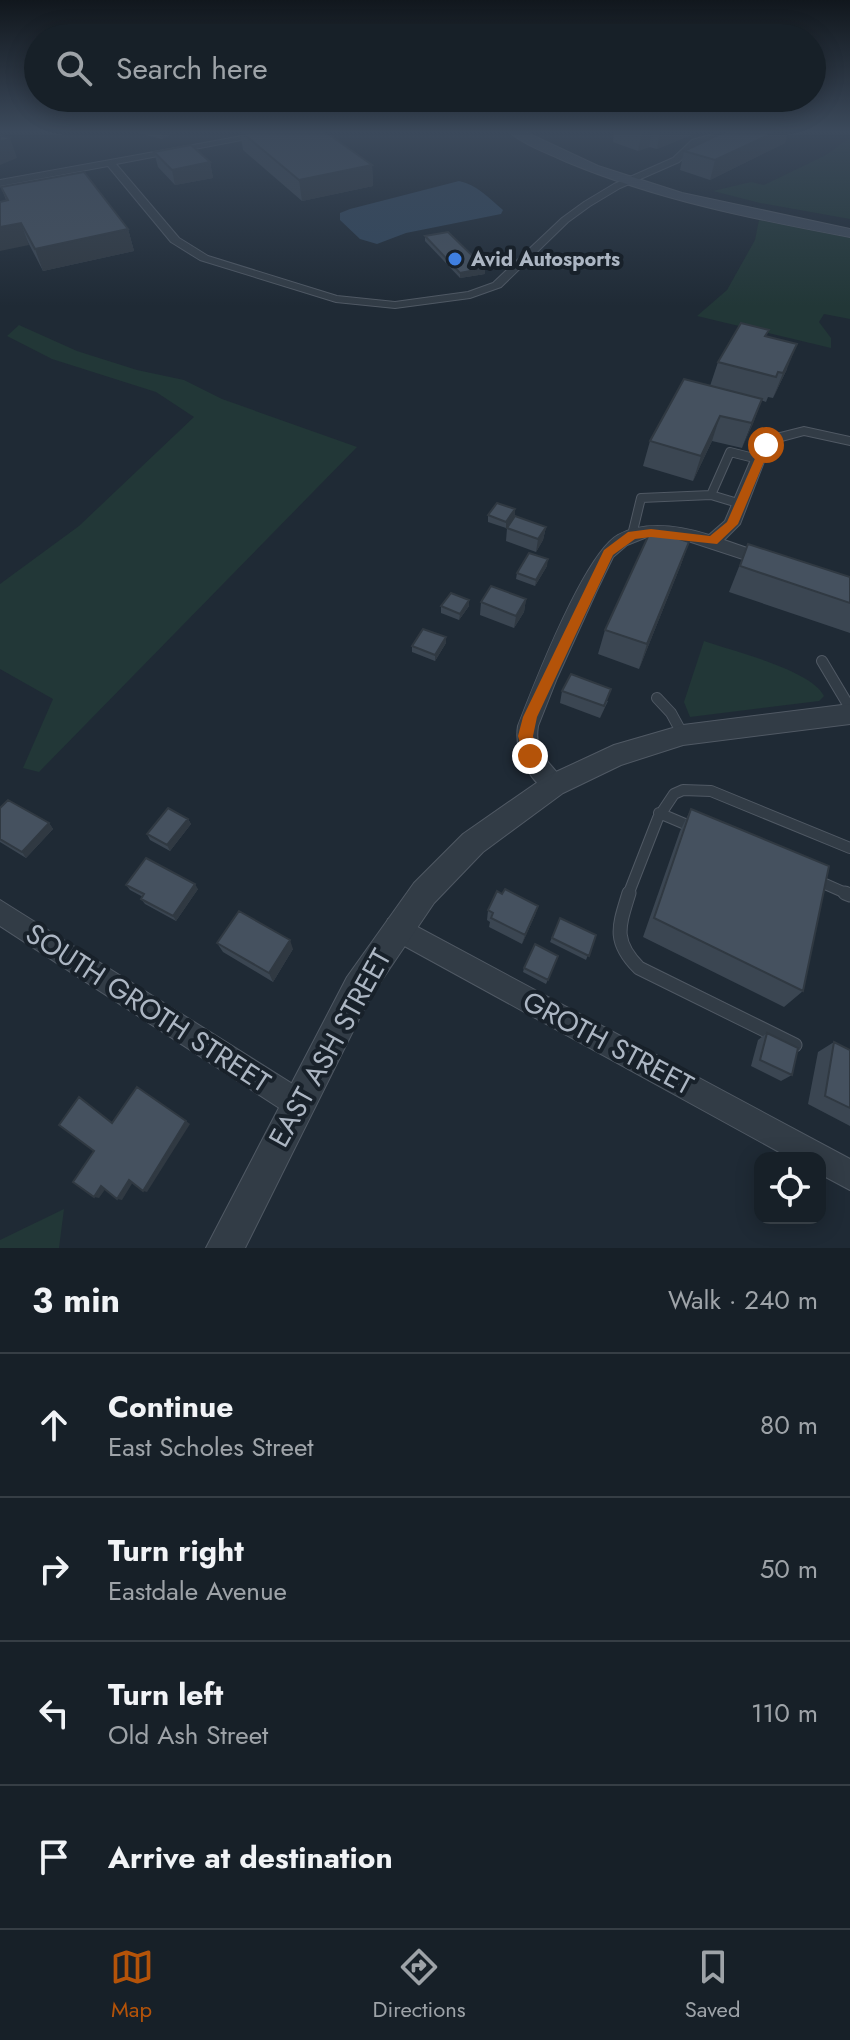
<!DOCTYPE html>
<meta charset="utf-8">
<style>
:root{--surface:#172028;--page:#242d34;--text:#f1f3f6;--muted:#9ea3a8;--line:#363e45;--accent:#b45309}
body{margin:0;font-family:Jost,sans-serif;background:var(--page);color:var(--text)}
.controls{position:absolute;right:24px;bottom:24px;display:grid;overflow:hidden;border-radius:16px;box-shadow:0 4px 20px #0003}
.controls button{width:72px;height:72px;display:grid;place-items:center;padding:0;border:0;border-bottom:2px solid var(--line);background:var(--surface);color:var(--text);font:40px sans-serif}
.stop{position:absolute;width:24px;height:24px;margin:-18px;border:6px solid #b45309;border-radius:50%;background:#fff}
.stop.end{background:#b45309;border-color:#fff;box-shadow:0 2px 8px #0008}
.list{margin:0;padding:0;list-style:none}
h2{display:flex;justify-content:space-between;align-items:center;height:104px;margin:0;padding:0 32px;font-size:34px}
h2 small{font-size:26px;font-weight:400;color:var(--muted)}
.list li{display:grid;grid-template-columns:52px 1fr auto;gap:24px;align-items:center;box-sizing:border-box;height:144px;padding:0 32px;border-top:2px solid var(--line)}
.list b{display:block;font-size:30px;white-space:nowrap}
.list p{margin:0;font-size:26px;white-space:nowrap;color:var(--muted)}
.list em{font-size:26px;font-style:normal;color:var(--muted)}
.icon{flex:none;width:44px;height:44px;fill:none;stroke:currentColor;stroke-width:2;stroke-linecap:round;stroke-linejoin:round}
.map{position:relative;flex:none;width:850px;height:1248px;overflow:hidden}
.search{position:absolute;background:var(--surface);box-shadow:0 4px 20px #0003;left:24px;right:24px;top:24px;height:88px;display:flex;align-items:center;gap:20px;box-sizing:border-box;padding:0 28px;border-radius:44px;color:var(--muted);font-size:30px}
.sheet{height:680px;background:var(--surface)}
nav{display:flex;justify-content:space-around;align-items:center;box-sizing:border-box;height:112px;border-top:2px solid var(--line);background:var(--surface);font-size:22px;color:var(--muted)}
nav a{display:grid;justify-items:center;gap:4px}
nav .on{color:var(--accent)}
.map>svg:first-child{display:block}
.green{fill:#223737}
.water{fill:#32475d}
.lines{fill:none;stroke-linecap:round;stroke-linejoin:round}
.service-far2-casing{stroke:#505964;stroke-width:10}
.service-far1-casing{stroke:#505964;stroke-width:12}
.service-casing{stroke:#505964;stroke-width:15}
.minor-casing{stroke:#505964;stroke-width:2}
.tertiary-casing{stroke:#505964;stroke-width:2}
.secondary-casing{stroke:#505964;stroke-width:2}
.service-far2{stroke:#323c46;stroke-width:8}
.service-far1{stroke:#323c46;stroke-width:10}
.service{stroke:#323c46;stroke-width:13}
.minor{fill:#323c46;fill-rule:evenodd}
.tertiary{fill:#323c46;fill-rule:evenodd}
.secondary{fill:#404b59;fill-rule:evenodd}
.wall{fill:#3b4652}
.shaded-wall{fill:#303942}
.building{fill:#45515f;stroke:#303942;stroke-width:2}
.route{fill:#b45309}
.shop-dot{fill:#3f7fe0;stroke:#18212a;stroke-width:3}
.labels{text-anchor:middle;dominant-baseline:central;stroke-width:8;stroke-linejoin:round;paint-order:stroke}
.far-poi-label{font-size:20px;font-weight:bold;fill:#acb6c3;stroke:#18212a;text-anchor:start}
.near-street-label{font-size:28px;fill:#acb6c3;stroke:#18212a}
</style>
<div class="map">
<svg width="850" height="1248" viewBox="0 0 850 1248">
<rect width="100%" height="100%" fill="#1f2a35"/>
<!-- green -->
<path class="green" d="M850,138V219L760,203L713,191L751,182L764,185L826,155Z
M759,220L850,238V319L824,314L819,322L831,338V348L697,316L727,290L755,240Z
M19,325L77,351L137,370L184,380L222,399L357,447L39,772L23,768L53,699L0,669V584L79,526L194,417L156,392L52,359L7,336Z
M704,641C732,651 812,670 824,696L819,701L690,717L684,702Z
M64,1209L59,1248H0V1240Z"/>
<!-- water -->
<path class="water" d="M459,181C476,184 490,199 503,210L501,214L406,233L377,244L360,239L340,220V213L350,209Z"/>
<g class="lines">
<!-- service-far2 casing -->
<g class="service-far2-casing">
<path id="service-far2" d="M741,504L711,495L730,452L758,459
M632,535L641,498L711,495"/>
</g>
<!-- service-far1 casing -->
<g class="service-far1-casing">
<path id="service-far1" d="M822,661L850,708
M657,698L671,713L683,735
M659,813L692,827
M816,880L850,895
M628,895L658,818L674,794L683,790L711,791L850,848"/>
</g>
<!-- service casing -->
<g class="service-casing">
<path id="service" d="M629,893C619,926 612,941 639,968L795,1045
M845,893L850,895"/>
</g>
<!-- minor casing -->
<g class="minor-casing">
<path id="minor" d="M270,131H288L116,164L179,238L208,256L337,296L395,302L468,292L493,283L562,218L584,202L614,184L673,158L692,140L724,131H737L698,144L679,162L620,188L590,206L568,222L501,287L470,298L395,308L336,302L200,260L171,242L108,166L0,186V180Z
M804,427L850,437V445L804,435L778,442L767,454L740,524L724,540L773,557L775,561L773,565L767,567L682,539L647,537L627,545L613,557L597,590L557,678L538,726C533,758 553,761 565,785L562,792L554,794C530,786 514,750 518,726C533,687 584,554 618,535C646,520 680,526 709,535L725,521L755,450L768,436Z
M0,900L307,1093L311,1103L307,1113L297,1117L287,1113L0,926Z
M397,916L850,1159V1190L820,1174V1158H790L388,937L385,928L388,919Z"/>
</g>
<!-- tertiary casing -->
<g class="tertiary-casing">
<path id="tertiary" d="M850,704V724L683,745L621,765L563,793L483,852L434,903L369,999L245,1248H206L347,977L414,883L463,834L545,777L614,745L683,725Z"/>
</g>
<!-- secondary casing -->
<g class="secondary-casing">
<path id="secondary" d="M508,131H523L598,166L682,193L850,229V237C754,219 658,200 567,162C548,153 524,145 508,131Z"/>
</g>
<!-- service-far2 -->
<use href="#service-far2" class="service-far2"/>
<!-- service-far1 -->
<use href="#service-far1" class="service-far1"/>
<!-- service -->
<use href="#service" class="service"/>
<!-- minor -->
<use href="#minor" class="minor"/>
<!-- tertiary -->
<use href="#tertiary" class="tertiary"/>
<!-- secondary -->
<use href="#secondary" class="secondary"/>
</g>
<!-- wall -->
<path class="wall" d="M130,131H178L162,139Z
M240,131L372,165L373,186L302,201L243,150Z
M614,131H701L657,149L649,147L638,151L613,142Z
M785,143L710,180L680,170L684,151Z
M154,152L210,162L213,178L175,185L158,167Z
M1,187L128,229L134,251L43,271L6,200Z
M425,236L485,274L460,278L425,241Z
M766,337L787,369L773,398L768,397L766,402L761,400L742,448L712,441L693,481L643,466L650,441L710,386L718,362Z
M515,509V516L506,528L488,522V515Z
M546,527L543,540L536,552L506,541L507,528Z
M689,542L680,567L639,669L598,654L605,630Z
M748,544L850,577V633L729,592Z
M547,566L535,586L516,579L517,573Z
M526,599L524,612L514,628L480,615L481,602Z
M441,606H469L459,620L441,613Z
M446,643L435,661L412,652V646Z
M562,691L608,701L600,718L560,703Z
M0,808L49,823L53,829L26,858L0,842Z
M691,809L803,991L784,1007L643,937L680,831Z
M188,819L191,824L170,851L150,840L147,834Z
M126,885L198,889L176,921L145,904L141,899L143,897L130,890Z
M538,906L535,915L522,944L489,927L490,922L487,920L488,910Z
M560,918L596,935L586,960L550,942Z
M217,943L293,949L273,982L223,952Z
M558,956L546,984L523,972L524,968Z
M767,1033L792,1075L781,1081L751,1066L758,1040Z
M834,1042L850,1050V1126L808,1104L818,1052Z"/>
<!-- shaded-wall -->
<path class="shaded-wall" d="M160,131H178L162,139Z
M642,131H652L649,147L638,151Z
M660,131H701L657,149Z
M777,131H789L785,143L710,180L715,160Z
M0,132L3,140L10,138L17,158L0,165Z
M210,162L213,178L175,185L172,170Z
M372,165L373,186L302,201L299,180Z
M21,223L29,245L0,251V227Z
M128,229L134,251L43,271L35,249Z
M485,268V274L460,278V273Z
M797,344L787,369L773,398L783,373Z
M762,399L753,424L742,448L752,423Z
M720,416L712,441L693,481L701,456Z
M515,509V516L506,528V522Z
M546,527L543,540L536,552L538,539Z
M689,542L680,567L639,669L647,644Z
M548,559L547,566L535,586L536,580Z
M526,599L524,612L514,628L516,616Z
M469,600V606L459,620L460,614Z
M446,637V643L435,661V655Z
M188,819L191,824L170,851L167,845Z
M49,823L53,829L26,858L22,852Z
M195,884L198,889L176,921L173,916Z
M538,906L535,915L522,944L525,935Z
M290,940L293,949L273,982L269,973Z
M186,1121L190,1124L147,1192L143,1191Z
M129,1180L133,1182L122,1200L117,1199Z
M101,1186L106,1188L99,1198L94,1197Z"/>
<!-- building -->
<path class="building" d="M240,131H324L372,165L299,180Z
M726,131H777L715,160L684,151Z
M0,135L10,138L0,142Z
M191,145L210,162L172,170L154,152Z
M84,172L128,229L35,249L21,223L0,227V202L8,200L1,187Z
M448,232L485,268L460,273L425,236Z
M741,323L769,330L765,336L797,344L783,373L778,372L776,377L718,362Z
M684,379L762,399L752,423L720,416L701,456L650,441Z
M497,503L515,509L506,522L488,515Z
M515,516L546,527L538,539L507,528Z
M651,530L689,542L647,644L605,630Z
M748,544L850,577V603L740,566Z
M529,553L548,559L536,580L517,573Z
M491,586L526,599L516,616L481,602Z
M451,593L469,600L460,614L441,606Z
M423,629L446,637L435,655L412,646Z
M571,674L611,689L604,706L562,691Z
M8,800L49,823L22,852L0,839V808Z
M168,808L188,819L167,845L147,834Z
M691,809L829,866L803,991L654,918Z
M146,858L195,884L173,916L141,899L144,894L126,885Z
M505,889L538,906L525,935L491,918L493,913L488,910L497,891L502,894Z
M239,911L290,940L269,973L217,943Z
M560,918L596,935L589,956L552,938Z
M535,944L558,956L548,980L524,968Z
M767,1033L798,1048L792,1075L760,1060Z
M834,1042L850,1050V1108L825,1096Z
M137,1087L186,1121L143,1191L129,1180L117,1199L101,1186L94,1197L73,1182L94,1151L59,1125L79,1097L112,1123Z"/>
<!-- sky -->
<linearGradient id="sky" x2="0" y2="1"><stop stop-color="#11171d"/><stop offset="0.43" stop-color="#3c4a5c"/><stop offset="1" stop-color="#3c4a5c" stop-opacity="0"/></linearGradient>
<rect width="850" height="306" fill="url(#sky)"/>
<!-- route -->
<path class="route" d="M766,442L771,445L738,524L717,544L651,537L635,539L613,555L537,717L533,736L538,756L536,760H525L518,736L523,717L604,550L628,532L651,529L710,536L727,522L761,445Z"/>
<!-- markers -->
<circle class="shop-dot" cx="455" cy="259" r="8"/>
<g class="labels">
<!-- far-poi labels -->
<g class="far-poi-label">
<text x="471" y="259">Avid Autosports</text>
</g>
<!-- near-street labels -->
<g class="near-street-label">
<text transform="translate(148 1008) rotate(33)">SOUTH GROTH STREET</text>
<text transform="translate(608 1043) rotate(28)">GROTH STREET</text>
<text transform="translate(330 1048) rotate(-61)">EAST ASH STREET</text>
</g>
</g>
</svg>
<div class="controls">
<button><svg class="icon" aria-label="locate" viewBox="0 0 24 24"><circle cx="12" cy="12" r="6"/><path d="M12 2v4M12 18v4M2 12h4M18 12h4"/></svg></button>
</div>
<div class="stop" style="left:766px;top:445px"></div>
<div class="stop end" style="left:530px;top:756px"></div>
<div class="search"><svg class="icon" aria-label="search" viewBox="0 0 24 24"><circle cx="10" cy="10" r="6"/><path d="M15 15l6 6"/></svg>Search here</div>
</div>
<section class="sheet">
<h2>3 min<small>Walk · 240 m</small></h2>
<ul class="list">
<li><svg class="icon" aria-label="ahead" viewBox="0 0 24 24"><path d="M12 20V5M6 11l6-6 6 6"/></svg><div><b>Continue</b><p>East Scholes Street</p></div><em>80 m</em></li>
<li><svg class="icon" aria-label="right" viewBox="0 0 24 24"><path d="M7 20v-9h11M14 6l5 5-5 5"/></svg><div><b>Turn right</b><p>Eastdale Avenue</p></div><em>50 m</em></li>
<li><svg class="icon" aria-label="left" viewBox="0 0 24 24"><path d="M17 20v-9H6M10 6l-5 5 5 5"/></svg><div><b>Turn left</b><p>Old Ash Street</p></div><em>110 m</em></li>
<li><svg class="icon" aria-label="arrive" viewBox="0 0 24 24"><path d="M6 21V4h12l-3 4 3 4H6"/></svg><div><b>Arrive at destination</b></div></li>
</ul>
</section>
<nav>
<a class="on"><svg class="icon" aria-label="map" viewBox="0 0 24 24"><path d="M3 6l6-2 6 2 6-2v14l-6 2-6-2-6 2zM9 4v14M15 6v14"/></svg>Map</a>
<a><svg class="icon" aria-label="directions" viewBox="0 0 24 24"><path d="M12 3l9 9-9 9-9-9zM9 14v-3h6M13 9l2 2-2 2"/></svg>Directions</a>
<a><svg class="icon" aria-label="saved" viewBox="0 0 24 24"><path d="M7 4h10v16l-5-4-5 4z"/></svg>Saved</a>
</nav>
